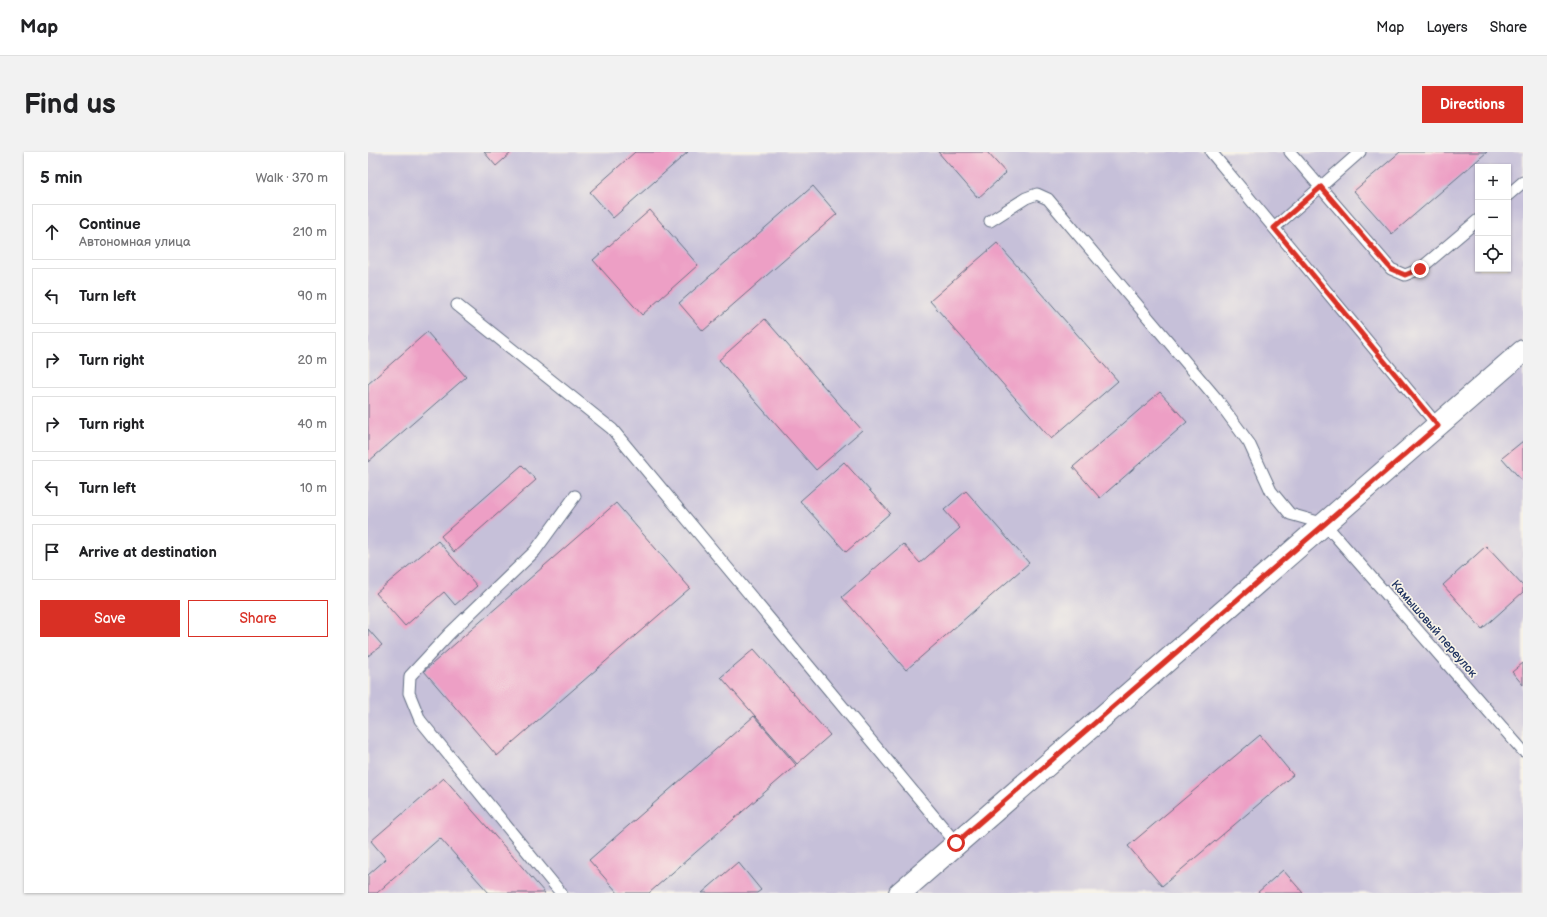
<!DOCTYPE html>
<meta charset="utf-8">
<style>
:root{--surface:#fff;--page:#f2f2f2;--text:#202124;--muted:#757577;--line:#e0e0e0;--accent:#d93025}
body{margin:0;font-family:"Balsamiq Sans",sans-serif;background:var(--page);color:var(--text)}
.controls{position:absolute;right:12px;top:12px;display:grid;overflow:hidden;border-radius:0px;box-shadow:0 1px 3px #0004}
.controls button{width:36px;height:36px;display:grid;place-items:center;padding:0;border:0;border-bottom:1px solid var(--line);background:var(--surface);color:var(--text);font:20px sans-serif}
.stop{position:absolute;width:12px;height:12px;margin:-9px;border:3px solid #d93025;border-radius:50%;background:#fff}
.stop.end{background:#d93025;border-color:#fff;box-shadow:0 1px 4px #0008}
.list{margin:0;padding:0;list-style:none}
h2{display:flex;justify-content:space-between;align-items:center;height:52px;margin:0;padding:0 16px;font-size:17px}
h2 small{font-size:13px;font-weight:400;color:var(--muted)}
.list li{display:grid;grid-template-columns:26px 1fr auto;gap:12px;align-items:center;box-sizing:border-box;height:56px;margin:0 8px 8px;padding:0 8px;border:1px solid var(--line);border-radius:0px}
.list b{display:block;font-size:15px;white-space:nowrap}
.list p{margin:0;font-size:13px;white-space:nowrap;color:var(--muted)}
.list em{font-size:13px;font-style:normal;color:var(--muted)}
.actions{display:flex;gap:8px;padding:12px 16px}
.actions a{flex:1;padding:9px 0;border:1px solid var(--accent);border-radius:0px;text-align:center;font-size:14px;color:var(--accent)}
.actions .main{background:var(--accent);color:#fff}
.icon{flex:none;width:22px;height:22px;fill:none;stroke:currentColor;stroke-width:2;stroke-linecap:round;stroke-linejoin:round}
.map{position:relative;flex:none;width:1155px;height:741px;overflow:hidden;border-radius:0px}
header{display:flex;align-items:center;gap:24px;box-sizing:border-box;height:56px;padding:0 20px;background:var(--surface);border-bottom:1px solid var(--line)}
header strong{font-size:19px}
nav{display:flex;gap:22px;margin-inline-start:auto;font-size:14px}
.intro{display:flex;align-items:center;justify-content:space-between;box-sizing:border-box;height:96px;padding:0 24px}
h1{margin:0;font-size:28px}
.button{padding:10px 18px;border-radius:0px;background:var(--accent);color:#fff;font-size:14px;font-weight:700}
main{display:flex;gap:24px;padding:0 24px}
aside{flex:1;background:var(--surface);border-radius:0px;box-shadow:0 1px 3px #0004}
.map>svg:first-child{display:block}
.industrial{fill:#c6c0d9;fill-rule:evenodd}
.building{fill:#ed9fc5}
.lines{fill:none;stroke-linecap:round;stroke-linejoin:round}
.service-casing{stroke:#646f84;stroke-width:13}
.minor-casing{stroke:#646f84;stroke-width:24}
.service{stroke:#fff;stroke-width:11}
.minor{stroke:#fff;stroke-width:22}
.route{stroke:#d93025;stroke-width:5}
.labels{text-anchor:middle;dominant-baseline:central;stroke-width:3.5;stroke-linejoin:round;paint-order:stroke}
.street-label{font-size:12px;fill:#1b2f5e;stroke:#f7f3e8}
</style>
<header>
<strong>Map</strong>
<nav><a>Map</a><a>Layers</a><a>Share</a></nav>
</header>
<div class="intro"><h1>Find us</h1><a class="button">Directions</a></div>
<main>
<aside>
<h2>5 min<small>Walk · 370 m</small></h2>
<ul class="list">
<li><svg class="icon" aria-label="ahead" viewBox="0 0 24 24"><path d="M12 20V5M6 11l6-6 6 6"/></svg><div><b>Continue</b><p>Автономная улица</p></div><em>210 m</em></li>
<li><svg class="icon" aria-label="left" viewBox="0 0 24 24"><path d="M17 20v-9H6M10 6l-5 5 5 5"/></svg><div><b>Turn left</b></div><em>90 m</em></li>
<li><svg class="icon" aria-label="right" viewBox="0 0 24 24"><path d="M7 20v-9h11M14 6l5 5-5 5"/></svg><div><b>Turn right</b></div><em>20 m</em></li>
<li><svg class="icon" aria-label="right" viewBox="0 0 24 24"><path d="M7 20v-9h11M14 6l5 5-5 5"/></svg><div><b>Turn right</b></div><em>40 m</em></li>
<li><svg class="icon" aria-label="left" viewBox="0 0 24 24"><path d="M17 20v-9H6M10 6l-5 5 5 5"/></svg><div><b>Turn left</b></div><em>10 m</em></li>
<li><svg class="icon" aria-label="arrive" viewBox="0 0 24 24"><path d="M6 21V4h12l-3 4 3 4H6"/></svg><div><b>Arrive at destination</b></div></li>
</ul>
<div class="actions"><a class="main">Save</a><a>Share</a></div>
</aside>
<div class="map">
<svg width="1155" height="741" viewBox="0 0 1155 741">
<rect width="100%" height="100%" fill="#f7f3e8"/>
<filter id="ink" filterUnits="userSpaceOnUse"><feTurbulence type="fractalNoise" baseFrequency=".025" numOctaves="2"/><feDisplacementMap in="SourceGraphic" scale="8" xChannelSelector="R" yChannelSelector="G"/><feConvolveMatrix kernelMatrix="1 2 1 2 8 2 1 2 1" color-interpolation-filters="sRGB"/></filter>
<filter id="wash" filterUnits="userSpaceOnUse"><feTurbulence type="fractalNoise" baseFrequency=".012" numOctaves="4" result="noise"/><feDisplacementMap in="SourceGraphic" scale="16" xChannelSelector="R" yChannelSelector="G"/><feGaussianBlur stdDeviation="0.9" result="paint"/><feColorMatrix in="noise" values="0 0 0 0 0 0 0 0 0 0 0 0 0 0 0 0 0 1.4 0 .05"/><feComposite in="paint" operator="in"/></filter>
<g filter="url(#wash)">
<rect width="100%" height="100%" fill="#ede6ca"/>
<!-- industrial -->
<path class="industrial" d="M0,0H1155V741H0ZM1110,15H1140V117H1110Z"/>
<g id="blocks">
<!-- building -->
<path class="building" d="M116,0H144L128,14Z
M267,0H320L245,66L222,40Z
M570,0H619L638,21L610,46Z
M1032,0H1119L1024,82L986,39Z
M445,34L469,62L335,179L311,151Z
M282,58L330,113L274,163L225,108Z
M629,91L750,229L683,287L562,149Z
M397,167L494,278L448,318L351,208Z
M59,180L98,225L0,310V232Z
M792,240L819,270L732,346L705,315Z
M1155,289V330L1134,306Z
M476,310L522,361L478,400L432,349Z
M154,313L168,328L86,400L73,384Z
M598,339L661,411L538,518L474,445L535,392L552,411L592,376L576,358Z
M248,351L322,436L129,604L56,519Z
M70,389L109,434L87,453L76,440L37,474L8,441Z
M1118,394L1155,434V440L1114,477L1075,433Z
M0,477L14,493L0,504Z
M386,497L462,583L429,612L353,525Z
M1155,511V533L1144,520Z
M386,564L428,613L281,741H250L221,708Z
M892,583L925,623L794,734L760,694Z
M76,626L177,741H121L72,686L9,741H0V723L18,707L3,689Z
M370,710L393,738L389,741H334Z
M915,718L935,741H889Z"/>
</g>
</g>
<g filter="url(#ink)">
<use href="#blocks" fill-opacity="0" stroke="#646f84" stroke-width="1"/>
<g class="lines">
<!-- service casing -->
<g class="service-casing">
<path id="service" d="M843,0L1070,274
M922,0L1023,117L1037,123L1052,117L1110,68
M1140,43L1155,30
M622,69L658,46L669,42L680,47L848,246L881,291L903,339L922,362L957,372L1155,599
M906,76L992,0
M89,153L244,277L588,691
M193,741L52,568L41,541L42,524L81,482L167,399L207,344"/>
</g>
<!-- minor casing -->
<g class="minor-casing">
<path id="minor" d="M532,741L1155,199"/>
</g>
<!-- service -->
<use href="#service" class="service"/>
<!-- minor -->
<use href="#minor" class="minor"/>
</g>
</g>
<g class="lines" filter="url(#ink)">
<!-- route -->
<path class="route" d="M588,691L1070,274L906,76L953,35L1023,117L1037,123L1052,117"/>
</g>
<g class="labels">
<!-- street labels -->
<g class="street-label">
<text transform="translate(1066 477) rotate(49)">Камышовый переулок</text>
</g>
</g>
</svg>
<div class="controls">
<button>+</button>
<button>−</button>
<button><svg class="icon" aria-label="locate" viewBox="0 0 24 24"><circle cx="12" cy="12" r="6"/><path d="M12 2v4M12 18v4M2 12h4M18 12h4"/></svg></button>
</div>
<div class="stop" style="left:588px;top:691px"></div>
<div class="stop end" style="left:1052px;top:117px"></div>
</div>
</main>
